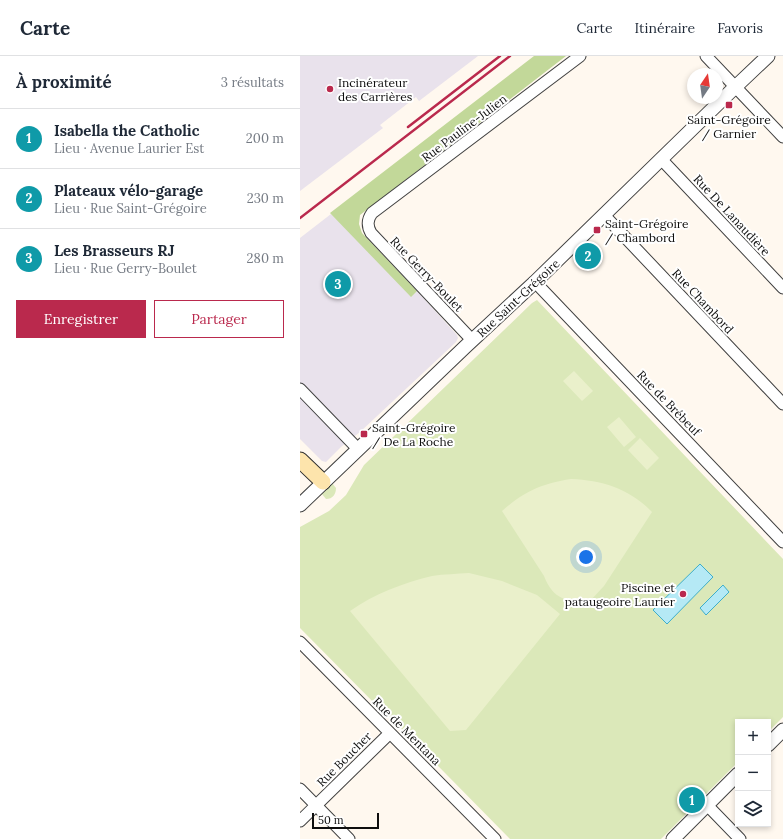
<!DOCTYPE html>
<html lang="fr">
<meta charset="utf-8">
<style>
:root{--surface:#fff;--page:#f6f6f7;--text:#1f2937;--muted:#747a83;--line:#e0e1e3;--accent:#ba294d}
body{margin:0;font-family:Lora,serif;background:var(--page);color:var(--text)}
.controls{position:absolute;right:12px;bottom:12px;display:grid;overflow:hidden;border-radius:0px;box-shadow:0 2px 6px #0003}
.controls button{width:36px;height:36px;display:grid;place-items:center;padding:0;border:0;border-bottom:1px solid var(--line);background:var(--surface);color:var(--text);font:20px sans-serif}
.compass{position:absolute;left:387px;top:12px;width:36px;height:36px;border-radius:50%;background:var(--surface);box-shadow:0 2px 6px #0003;rotate:13deg}
.scale{position:absolute;left:12px;bottom:10px;width:67px;box-sizing:border-box;padding-left:4px;border:2px solid #0e0e0e;border-top:0;font-size:11px;line-height:14px;white-space:nowrap;color:#0e0e0e;-webkit-text-stroke:3px #fff;paint-order:stroke}
.you{position:absolute;left:286px;top:501px;width:14px;height:14px;margin:-10px;border:3px solid #fff;border-radius:50%;background:#1a73e8;box-shadow:0 0 0 6px #1a73e833}
.badge{display:grid;place-items:center;width:26px;height:26px;border-radius:50%;background:var(--accent);color:#fff;font-size:13px;font-weight:700}
.pin{position:absolute;translate:-50% -50%;border:2px solid #fff;box-shadow:0 1px 4px #0006}
.list{margin:0;padding:0;list-style:none}
h2{display:flex;justify-content:space-between;align-items:center;height:52px;margin:0;padding:0 16px;font-size:17px}
h2 small{font-size:13px;font-weight:400;color:var(--muted)}
.list li{display:grid;grid-template-columns:26px 1fr auto;gap:12px;align-items:center;box-sizing:border-box;height:60px;padding:0 16px;border-top:1px solid var(--line)}
.list b{display:block;font-size:15px;white-space:nowrap}
.list p{margin:0;font-size:13px;white-space:nowrap;color:var(--muted)}
.list em{font-size:13px;font-style:normal;color:var(--muted)}
.actions{display:flex;gap:8px;padding:12px 16px}
.actions a{flex:1;padding:9px 0;border:1px solid var(--accent);border-radius:0px;text-align:center;font-size:14px;color:var(--accent)}
.actions .main{background:var(--accent);color:#fff}
.icon{flex:none;width:22px;height:22px;fill:none;stroke:currentColor;stroke-width:2;stroke-linecap:round;stroke-linejoin:round}
.map{position:relative;flex:none;width:483px;height:783px;overflow:hidden}
header{display:flex;align-items:center;gap:24px;box-sizing:border-box;height:56px;padding:0 20px;background:var(--surface);border-bottom:1px solid var(--line)}
header strong{font-size:19px}
nav{display:flex;gap:22px;margin-inline-start:auto;font-size:14px}
main{display:flex}
aside{flex:1;background:var(--surface)}
.map>svg:first-child{display:block}
.industrial{fill:#e9e2ec}
.green{fill:#dbe8b9}
.forest{fill:#c2d899}
.pitch{fill:#eaf0cb}
.water{fill:#b5e9f5;stroke:#3eaeca}
.lines{fill:none;stroke-linecap:round;stroke-linejoin:round}
.minor-casing{stroke:#414141;stroke-width:13}
.tertiary-casing{stroke:#414141;stroke-width:15}
.secondary-casing{stroke:#303030;stroke-width:17}
.minor{stroke:#fff;stroke-width:11}
.tertiary{stroke:#fff;stroke-width:13}
.secondary{stroke:#fde4ac;stroke-width:15}
.rail{stroke:#ba294d;stroke-width:2.5}
.poi-dot{fill:#ba294d;stroke:#fff;stroke-width:1.5}
.labels{text-anchor:middle;dominant-baseline:central;stroke-width:4;stroke-linejoin:round;paint-order:stroke}
.poi-label{font-size:12px;fill:#0e0e0e;stroke:#fff;text-anchor:start}
.street-label{font-size:12px;fill:#0e0e0e;stroke:#fff}
</style>
<header>
<strong>Carte</strong>
<nav><a>Carte</a><a>Itinéraire</a><a>Favoris</a></nav>
</header>
<main>
<aside>
<h2>À proximité<small>3 résultats</small></h2>
<ul class="list">
<li><span class="badge" style="background:#0f9aa8">1</span><div><b>Isabella the Catholic</b><p>Lieu · Avenue Laurier Est</p></div><em>200 m</em></li>
<li><span class="badge" style="background:#0f9aa8">2</span><div><b>Plateaux vélo-garage</b><p>Lieu · Rue Saint-Grégoire</p></div><em>230 m</em></li>
<li><span class="badge" style="background:#0f9aa8">3</span><div><b>Les Brasseurs RJ</b><p>Lieu · Rue Gerry-Boulet</p></div><em>280 m</em></li>
</ul>
<div class="actions"><a class="main">Enregistrer</a><a>Partager</a></div>
</aside>
<div class="map">
<svg width="483" height="783" viewBox="0 0 483 783">
<rect width="100%" height="100%" fill="#fff8ef"/>
<!-- industrial -->
<path class="industrial" d="M0,0H178L119,45L116,41L80,69L83,72L0,135Z
M31,158L117,235L157,279L158,282L156,286L60,376L42,390L26,406L22,405L0,383V182Z"/>
<!-- green -->
<path class="green" d="M237,244L483,503V661L468,676V666H438V706L361,783H210L82,653L81,654L0,572V471L29,455L46,439L64,409L232,247Z
M32,427L36,432C36,438 33,443 26,443L21,437Z"/>
<!-- forest -->
<path class="forest" d="M234,0H266L60,159L59,168L62,177L117,235L111,241L30,157Z"/>
<!-- pitch -->
<path class="pitch" d="M274,315L293,335L282,345L263,325Z
M319,361L336,381L324,391L307,371Z
M340,382L359,402L347,414L328,394Z
M271,423C302,424 330,433 352,456L304,530L289,546C266,544 254,545 244,520L202,455C225,435 241,428 271,423Z
M169,517L202,525L237,539L260,558L166,674L150,675L50,555C74,538 103,527 132,520C144,518 157,518 169,517Z"/>
<!-- water -->
<path class="water" d="M400,508L413,521L367,568L353,554Z
M423,529L429,536L406,559L400,552Z"/>
<g class="lines">
<!-- minor casing -->
<g class="minor-casing">
<path id="minor" d="M406,0L483,81
M362,104L483,232
M304,159L483,348
M235,226L483,486
M172,284L71,177C67,170 67,164 72,157L280,0
M0,333L58,393
M0,586L195,783
M0,733L49,783
M407,749L440,783
M0,765L90,677"/>
</g>
<!-- tertiary casing -->
<g class="tertiary-casing">
<path id="tertiary" d="M0,449L165,291L235,226L430,36L468,0
M468,689L483,674
M373,783L438,718"/>
</g>
<!-- secondary casing -->
<g class="secondary-casing">
<path id="secondary" d="M0,404L23,426"/>
</g>
<!-- minor -->
<use href="#minor" class="minor"/>
<!-- tertiary -->
<use href="#tertiary" class="tertiary"/>
<!-- secondary -->
<use href="#secondary" class="secondary"/>
<!-- rail -->
<path class="rail" d="M108,71L200,0
M0,162L210,0"/>
</g>
<!-- markers -->
<g class="poi-dot">
<circle cx="30" cy="33" r="4"/>
<rect x="425" y="45" width="8" height="8" rx="2"/>
<rect x="293" y="170" width="8" height="8" rx="2"/>
<rect x="60" y="374" width="8" height="8" rx="2"/>
<circle cx="383" cy="538" r="4"/>
</g>
<g class="labels">
<!-- poi labels -->
<g class="poi-label">
<text x="38" y="26">Incinérateur<tspan x="38" dy="14">des Carrières</tspan></text>
<text x="429" y="63" text-anchor="middle">Saint-Grégoire<tspan x="429" dy="14">/ Garnier</tspan></text>
<text x="305" y="167">Saint-Grégoire<tspan x="305" dy="14">/ Chambord</tspan></text>
<text x="72" y="371">Saint-Grégoire<tspan x="72" dy="14">/ De La Roche</tspan></text>
<text x="375" y="531" text-anchor="end">Piscine et<tspan x="375" dy="14">pataugeoire Laurier</tspan></text>
</g>
<!-- street labels -->
<g class="street-label">
<text transform="translate(164 72) rotate(-37)">Rue Pauline-Julien</text>
<text transform="translate(432 159) rotate(47)">Rue De Lanaudière</text>
<text transform="translate(127 218) rotate(46)">Rue Gerry-Boulet</text>
<text transform="translate(218 242) rotate(-43)">Rue Saint-Grégoire</text>
<text transform="translate(403 245) rotate(47)">Rue Chambord</text>
<text transform="translate(369 347) rotate(46)">Rue de Brébeuf</text>
<text transform="translate(107 675) rotate(45)">Rue de Mentana</text>
<text transform="translate(44 703) rotate(-45)">Rue Boucher</text>
</g>
</g>
</svg>
<div class="controls">
<button>+</button>
<button>−</button>
<button><svg class="icon" aria-label="layers" viewBox="0 0 24 24"><path d="M12 4l9 5-9 5-9-5zM3 14l9 5 9-5"/></svg></button>
</div>
<svg class="compass" viewBox="-18 -18 36 36"><path d="M0-13l5 13h-10z" fill="#e53935"/><path d="M0 13l5-13h-10z" fill="#747a83"/></svg>
<div class="scale">50 m</div>
<div class="you"></div>
<div class="pin badge" style="left:392px;top:744px;background:#0f9aa8">1</div>
<div class="pin badge" style="left:288px;top:200px;background:#0f9aa8">2</div>
<div class="pin badge" style="left:38px;top:228px;background:#0f9aa8">3</div>
</div>
</main>
